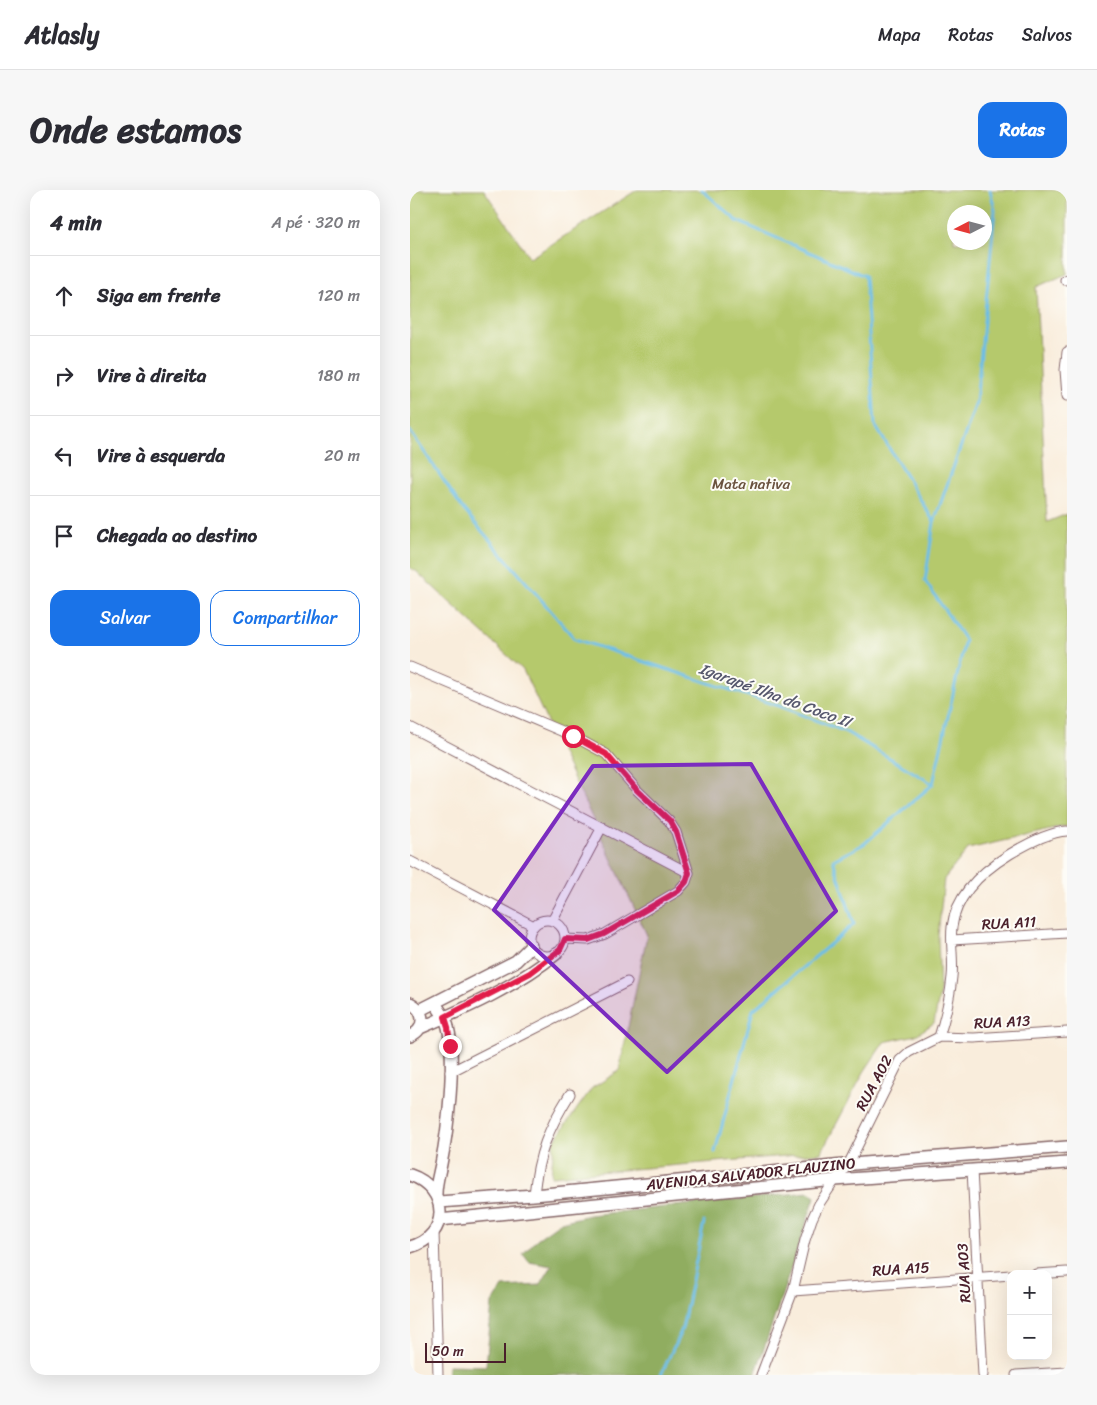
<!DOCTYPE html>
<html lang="pt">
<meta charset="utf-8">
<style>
:root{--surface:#fff;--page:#f7f7f7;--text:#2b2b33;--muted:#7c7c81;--line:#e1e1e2;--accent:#1a73e8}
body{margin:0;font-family:Sriracha,sans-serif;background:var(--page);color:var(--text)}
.controls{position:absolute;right:15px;bottom:15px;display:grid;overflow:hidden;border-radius:10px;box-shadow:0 5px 20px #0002}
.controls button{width:45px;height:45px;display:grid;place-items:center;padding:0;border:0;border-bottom:1px solid var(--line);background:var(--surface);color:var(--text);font:25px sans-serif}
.compass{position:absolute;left:537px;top:15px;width:45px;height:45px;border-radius:50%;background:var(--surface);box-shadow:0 5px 20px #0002;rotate:264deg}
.scale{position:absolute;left:15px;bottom:12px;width:81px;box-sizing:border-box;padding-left:5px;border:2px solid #4a1f2b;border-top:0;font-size:14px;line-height:18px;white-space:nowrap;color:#4a1f2b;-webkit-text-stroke:4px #fdfcf7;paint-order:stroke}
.stop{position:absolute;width:15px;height:15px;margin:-11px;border:4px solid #e11d48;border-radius:50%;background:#fff}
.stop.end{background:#e11d48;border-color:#fff;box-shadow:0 1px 5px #0008}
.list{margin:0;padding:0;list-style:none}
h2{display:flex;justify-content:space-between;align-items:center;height:65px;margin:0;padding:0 20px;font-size:21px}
h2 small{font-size:16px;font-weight:400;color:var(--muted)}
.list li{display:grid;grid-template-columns:32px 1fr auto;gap:15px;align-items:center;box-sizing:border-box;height:80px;padding:0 20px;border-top:1px solid var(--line)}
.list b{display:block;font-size:19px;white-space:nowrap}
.list em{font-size:16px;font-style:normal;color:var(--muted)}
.actions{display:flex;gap:10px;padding:15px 20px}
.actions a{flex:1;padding:11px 0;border:1px solid var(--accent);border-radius:15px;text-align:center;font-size:18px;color:var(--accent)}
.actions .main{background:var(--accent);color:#fff}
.icon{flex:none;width:28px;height:28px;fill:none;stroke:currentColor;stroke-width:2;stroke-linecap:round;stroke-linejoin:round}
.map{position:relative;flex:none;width:657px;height:1185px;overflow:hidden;border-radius:15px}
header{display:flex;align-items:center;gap:30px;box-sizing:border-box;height:70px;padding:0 25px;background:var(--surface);border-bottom:1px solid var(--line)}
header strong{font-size:24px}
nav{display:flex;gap:28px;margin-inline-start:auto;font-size:18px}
.intro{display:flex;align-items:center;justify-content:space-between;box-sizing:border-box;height:120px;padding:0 30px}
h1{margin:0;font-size:35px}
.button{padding:12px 22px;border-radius:15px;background:var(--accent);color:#fff;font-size:18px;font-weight:700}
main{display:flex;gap:30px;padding:0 30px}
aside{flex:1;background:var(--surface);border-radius:15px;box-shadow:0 5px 20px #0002}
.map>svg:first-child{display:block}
.green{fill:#b5c96c;stroke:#80744c;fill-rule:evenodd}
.forest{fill:#90ad60;stroke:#6d6646}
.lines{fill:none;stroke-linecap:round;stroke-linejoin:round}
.stream{stroke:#6cbee7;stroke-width:3}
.minor-casing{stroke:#876769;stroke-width:11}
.tertiary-casing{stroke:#876769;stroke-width:14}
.minor{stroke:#fff;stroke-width:9}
.tertiary{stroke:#fff;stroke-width:11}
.route{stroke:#e11d48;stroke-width:6}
.marked{fill:#7b2cbf;fill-opacity:0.2;stroke:#7b2cbf;stroke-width:4;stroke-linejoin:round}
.labels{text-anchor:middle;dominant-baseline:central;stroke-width:4;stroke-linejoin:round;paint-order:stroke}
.park-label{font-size:15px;fill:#6a523e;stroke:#fdfcf7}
.street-label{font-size:15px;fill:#4a1f2b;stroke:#fdfcf7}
.water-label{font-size:16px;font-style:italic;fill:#56576d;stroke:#fdfcf7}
</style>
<header>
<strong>Atlasly</strong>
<nav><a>Mapa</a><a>Rotas</a><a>Salvos</a></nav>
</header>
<div class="intro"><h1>Onde estamos</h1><a class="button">Rotas</a></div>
<main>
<aside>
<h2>4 min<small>A pé · 320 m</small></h2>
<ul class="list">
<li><svg class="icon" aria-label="ahead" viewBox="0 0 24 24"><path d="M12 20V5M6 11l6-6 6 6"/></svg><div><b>Siga em frente</b></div><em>120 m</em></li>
<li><svg class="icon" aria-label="right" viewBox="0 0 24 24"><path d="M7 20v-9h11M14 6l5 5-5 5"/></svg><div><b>Vire à direita</b></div><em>180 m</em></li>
<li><svg class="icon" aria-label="left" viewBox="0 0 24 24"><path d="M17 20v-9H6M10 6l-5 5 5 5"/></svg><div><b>Vire à esquerda</b></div><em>20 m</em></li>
<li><svg class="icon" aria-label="arrive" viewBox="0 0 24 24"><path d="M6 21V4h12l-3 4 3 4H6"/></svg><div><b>Chegada ao destino</b></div></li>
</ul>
<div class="actions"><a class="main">Salvar</a><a>Compartilhar</a></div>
</aside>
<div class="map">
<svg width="657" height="1185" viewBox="0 0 657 1185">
<rect width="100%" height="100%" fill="#fdfcf7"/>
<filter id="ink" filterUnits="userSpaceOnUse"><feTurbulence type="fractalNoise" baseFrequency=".02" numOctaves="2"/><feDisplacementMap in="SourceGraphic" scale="10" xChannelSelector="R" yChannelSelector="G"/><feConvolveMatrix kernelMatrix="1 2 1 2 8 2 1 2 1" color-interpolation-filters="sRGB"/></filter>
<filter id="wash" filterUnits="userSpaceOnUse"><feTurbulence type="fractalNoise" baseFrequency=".0096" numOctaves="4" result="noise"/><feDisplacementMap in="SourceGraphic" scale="20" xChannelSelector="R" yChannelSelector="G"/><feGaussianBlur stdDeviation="1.12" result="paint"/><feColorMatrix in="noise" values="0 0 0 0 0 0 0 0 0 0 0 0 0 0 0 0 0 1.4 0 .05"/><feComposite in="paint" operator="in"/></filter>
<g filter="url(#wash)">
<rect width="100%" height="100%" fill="#f9eddc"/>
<!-- green -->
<path class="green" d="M0,0H74L120,68L227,0H657V84L626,97L637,332L657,324V636L558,659L534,689L528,746L530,802L524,833L506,845L474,852L454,882L411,963L141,986L144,951L182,898L209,881L237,745L113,480L6,381L0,378ZM544,22H574V52H544Z"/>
<!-- forest -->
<path class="forest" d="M399,1002L405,1007L345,1185H38V1175L76,1176L82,1113L93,1097L130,1095L142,1076L119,1072L113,1064L127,1049L151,1032L179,1025Z"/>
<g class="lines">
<!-- stream -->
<path class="stream" d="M292,0L327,31L455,86L465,235L524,332
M0,241L53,319L165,449L372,517L436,542L523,594L454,654L423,670L444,734L343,820L305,962
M523,594L555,450L515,391L524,332L566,213L585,20L580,0
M251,1185L272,1139L294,1032"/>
</g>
</g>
<g filter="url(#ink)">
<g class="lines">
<!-- minor casing -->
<g class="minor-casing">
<path id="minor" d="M655,90L657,89
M657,162L655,180L657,206
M0,477L163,546L196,564L227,600L259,631L266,642L279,683
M0,537L279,683L276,692L268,701L195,744L178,750L155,749
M0,671L124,736
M119 748a18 18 0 1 1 36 0a18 18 0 1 1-36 0Z
M142,731L192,637
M542,750L657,743
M529,847C535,828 540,807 542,787C544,770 540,753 542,737C546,704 574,680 600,664C615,655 639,642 657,641
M40,882L217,792
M562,980L573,1185
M124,1005C128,964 138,939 160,904
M24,1042L28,1185
M626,1084L657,1082
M383,1101L601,1085
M351,1185L383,1101L395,1050L402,1029L409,1014L425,990L438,975L490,870L499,862L529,847L564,848L657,842
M606,1185L657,1182"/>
</g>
<!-- tertiary casing -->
<g class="tertiary-casing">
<path id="tertiary" d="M0,813C15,820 17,839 0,846
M25,813C30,821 36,828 38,837C46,869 38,940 31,974C29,984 26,993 26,1004
M10,820L106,771L121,756
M10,838C57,818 106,796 146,764
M0,985C39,998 41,1046 0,1057
M29,1012L124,1005L454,973L657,957
M29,1030L425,990L657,973"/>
</g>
<!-- minor -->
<use href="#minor" class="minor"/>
<!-- tertiary -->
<use href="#tertiary" class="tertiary"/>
</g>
</g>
<g class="lines" filter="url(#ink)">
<!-- route -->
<path class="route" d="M40,856L38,837L35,827L120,783L150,760L155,749L178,750L194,744L268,701L276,692L279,683L266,642L260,631L227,600L196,564L163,546"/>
</g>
<!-- marked area -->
<path class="marked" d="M341,574L426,721L257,882L84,720L183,576Z"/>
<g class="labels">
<!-- park labels -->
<g class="park-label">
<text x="341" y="294">Mata nativa</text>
</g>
<!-- street labels -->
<g class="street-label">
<text transform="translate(599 733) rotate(-3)">RUA A11</text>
<text transform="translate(592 832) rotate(-3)">RUA A13</text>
<text transform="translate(464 893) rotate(-62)">RUA A02</text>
<text transform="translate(341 984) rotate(-6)">AVENIDA SALVADOR FLAUZINO</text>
<text transform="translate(491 1079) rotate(-4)">RUA A15</text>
<text transform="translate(554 1083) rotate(-93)">RUA A03</text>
</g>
<!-- water labels -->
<g class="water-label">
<text transform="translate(365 505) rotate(20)">Igarapé Ilha do Coco II</text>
</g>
</g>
</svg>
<div class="controls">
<button>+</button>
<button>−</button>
</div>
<svg class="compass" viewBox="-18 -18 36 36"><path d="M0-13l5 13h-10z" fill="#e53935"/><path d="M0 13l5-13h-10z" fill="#7c7c81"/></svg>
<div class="scale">50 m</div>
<div class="stop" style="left:163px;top:546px"></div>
<div class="stop end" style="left:40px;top:856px"></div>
</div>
</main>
